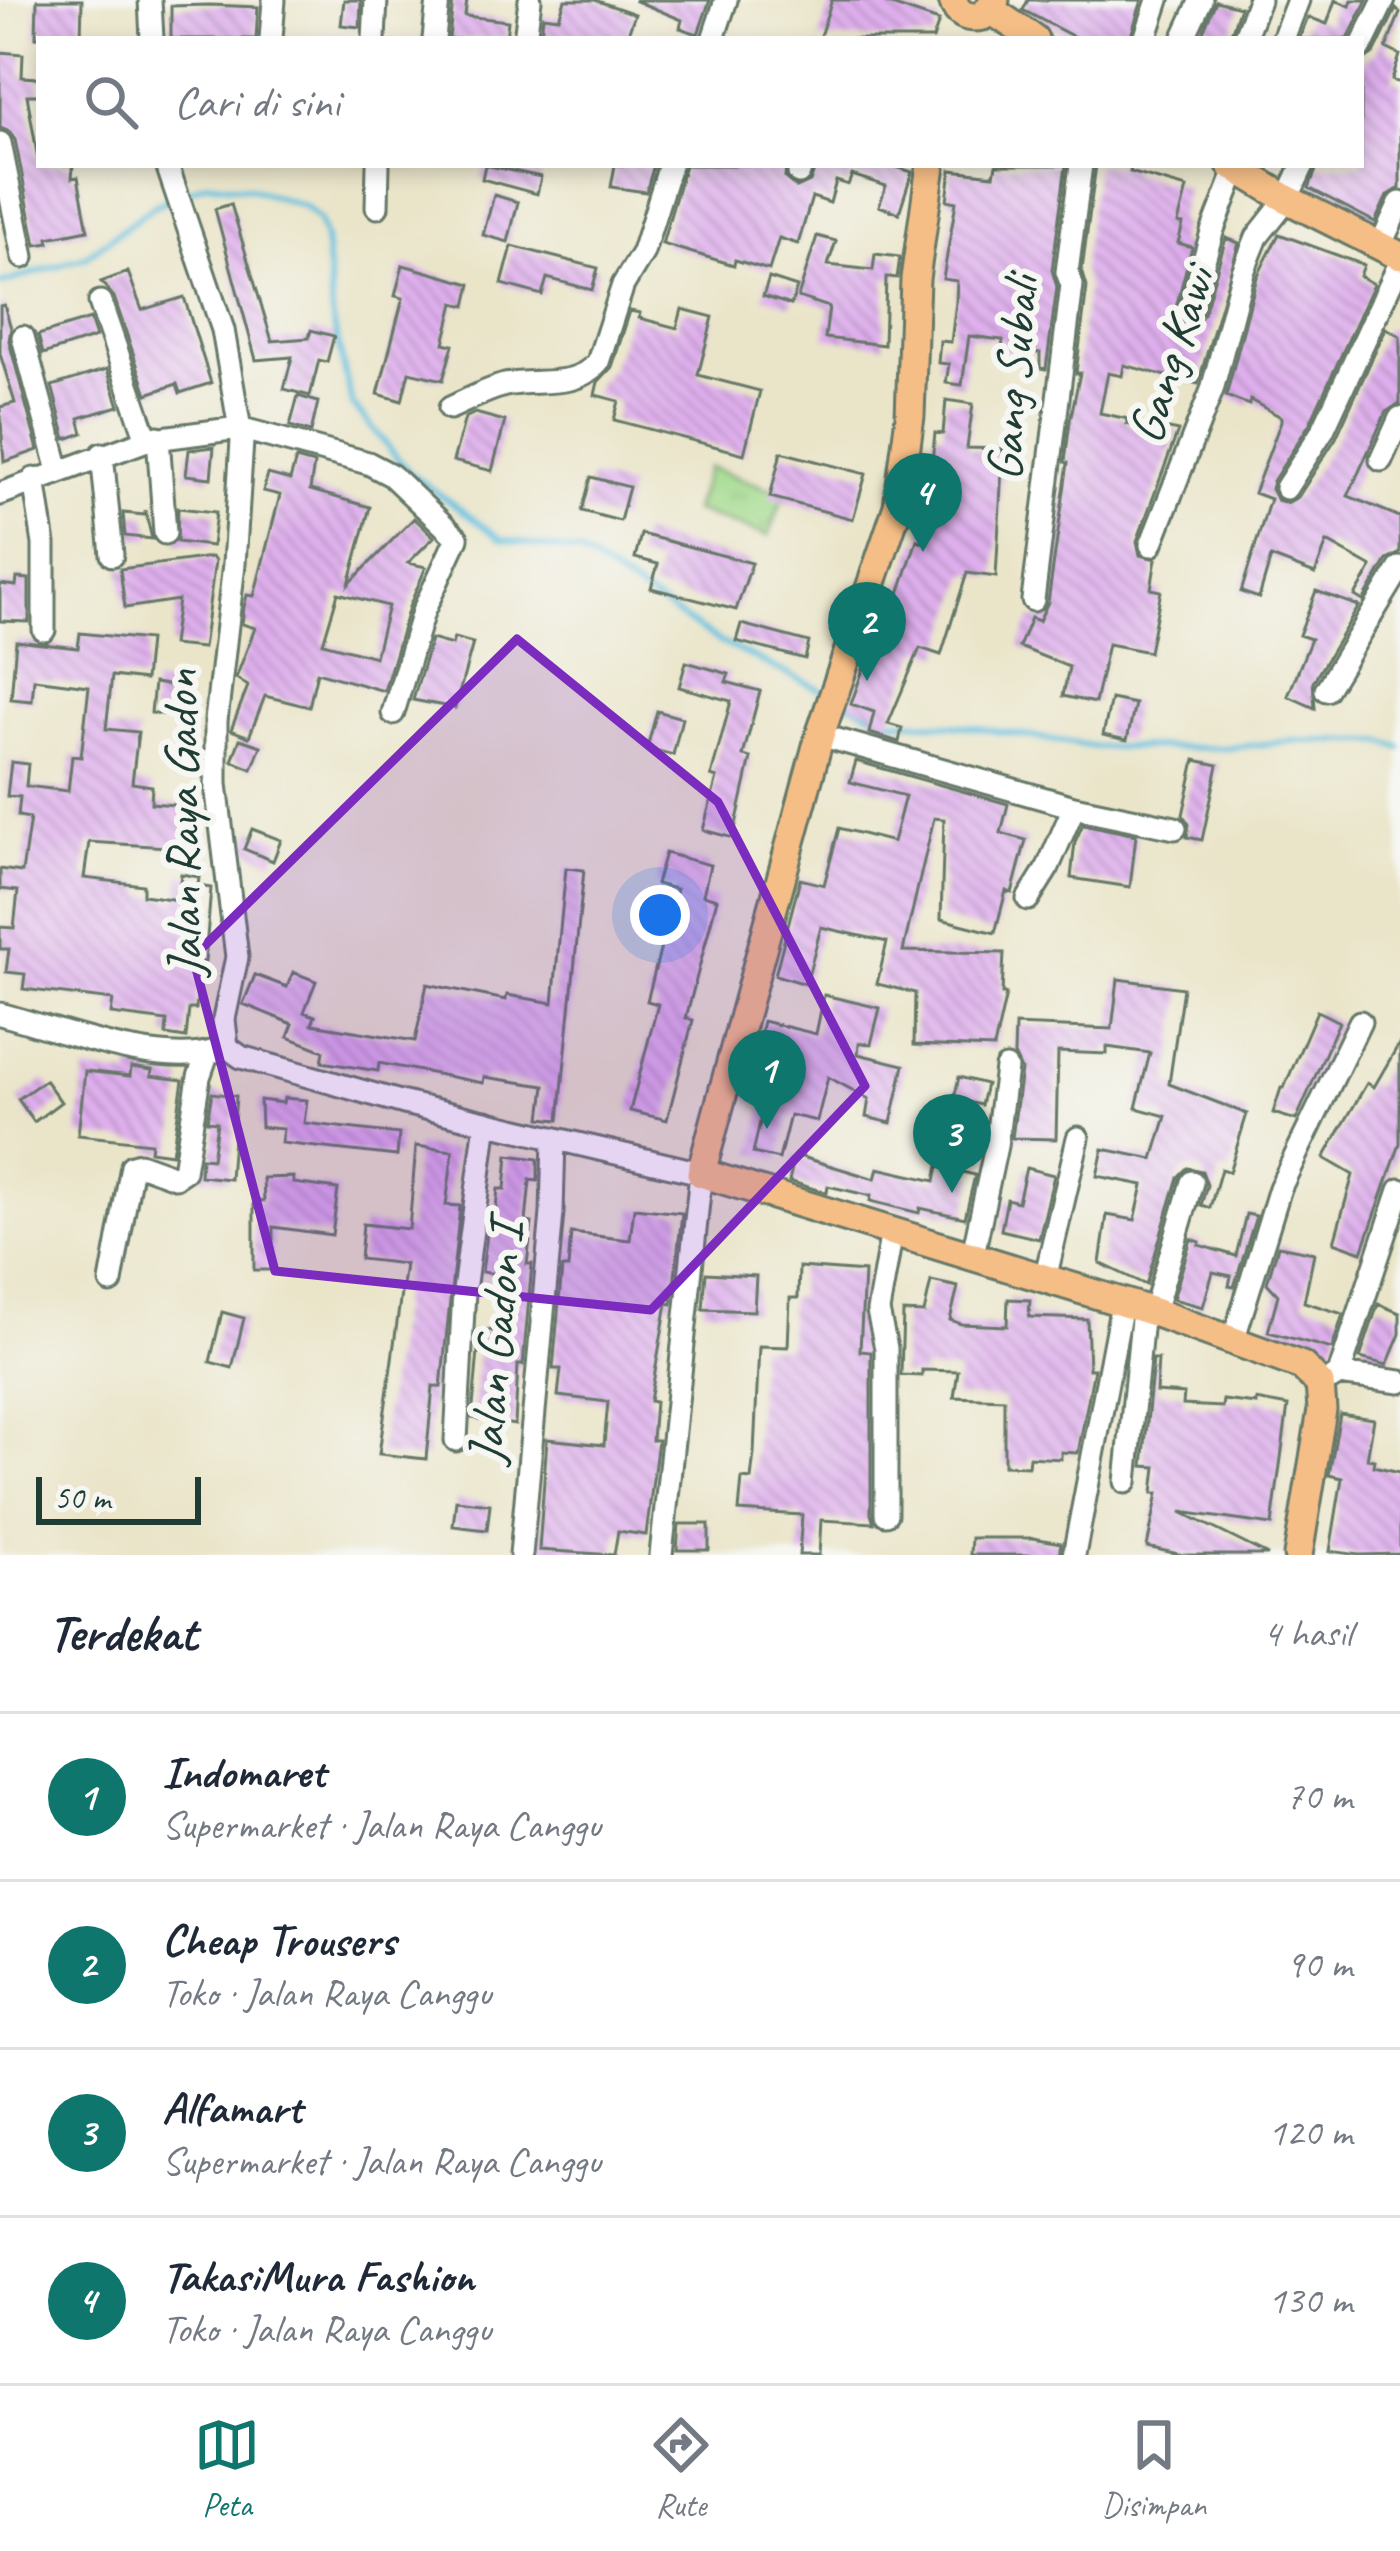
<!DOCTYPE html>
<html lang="id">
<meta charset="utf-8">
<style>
:root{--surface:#fff;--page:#f2f2f3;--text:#1f2937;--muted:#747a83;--line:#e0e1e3;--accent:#0f766e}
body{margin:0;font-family:Caveat,sans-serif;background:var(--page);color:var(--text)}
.scale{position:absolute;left:36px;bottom:30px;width:165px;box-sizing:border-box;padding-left:12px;border:6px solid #1f3d34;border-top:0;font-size:33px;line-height:42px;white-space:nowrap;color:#1f3d34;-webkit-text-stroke:9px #f6f6f2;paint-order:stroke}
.you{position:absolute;left:660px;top:915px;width:42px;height:42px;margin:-30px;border:9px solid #fff;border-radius:50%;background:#1a73e8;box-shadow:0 0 0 18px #1a73e833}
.badge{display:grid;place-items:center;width:78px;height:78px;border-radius:50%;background:var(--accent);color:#fff;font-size:39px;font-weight:700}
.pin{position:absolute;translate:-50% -99px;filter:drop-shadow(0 3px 6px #0008)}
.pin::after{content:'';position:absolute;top:63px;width:42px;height:36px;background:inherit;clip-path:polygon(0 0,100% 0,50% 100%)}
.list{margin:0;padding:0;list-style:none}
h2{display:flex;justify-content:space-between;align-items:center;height:156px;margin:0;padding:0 48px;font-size:51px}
h2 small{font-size:39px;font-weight:400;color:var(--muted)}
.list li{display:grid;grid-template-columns:78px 1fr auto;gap:36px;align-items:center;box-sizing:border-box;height:168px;padding:0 48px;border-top:3px solid var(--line)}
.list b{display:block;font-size:45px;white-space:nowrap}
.list p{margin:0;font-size:39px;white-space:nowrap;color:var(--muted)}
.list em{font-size:39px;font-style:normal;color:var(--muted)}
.icon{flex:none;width:66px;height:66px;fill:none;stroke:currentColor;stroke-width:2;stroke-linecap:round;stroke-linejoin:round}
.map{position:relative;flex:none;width:1400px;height:1555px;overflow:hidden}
.search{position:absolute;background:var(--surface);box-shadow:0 6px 18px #0003;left:36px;right:36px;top:36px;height:132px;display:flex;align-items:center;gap:30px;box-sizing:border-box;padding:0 42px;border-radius:0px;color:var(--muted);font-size:45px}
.sheet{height:828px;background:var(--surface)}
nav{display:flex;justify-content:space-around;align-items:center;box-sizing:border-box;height:168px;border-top:3px solid var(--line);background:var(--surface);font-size:33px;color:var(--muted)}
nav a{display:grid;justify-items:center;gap:6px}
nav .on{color:var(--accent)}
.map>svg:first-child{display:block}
.park{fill:url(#park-tufts);stroke:#608c60;stroke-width:3}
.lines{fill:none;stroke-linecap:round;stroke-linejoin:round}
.stream{stroke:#60bfde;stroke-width:6}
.building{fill:url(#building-back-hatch);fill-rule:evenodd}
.minor-casing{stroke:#667868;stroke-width:27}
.major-casing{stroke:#667868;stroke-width:33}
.minor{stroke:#fff;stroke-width:21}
.major{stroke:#f6be87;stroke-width:27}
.marked{fill:#7b2cbf;fill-opacity:0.2;stroke:#7b2cbf;stroke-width:9;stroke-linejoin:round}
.labels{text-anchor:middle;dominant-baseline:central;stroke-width:12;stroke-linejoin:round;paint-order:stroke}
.street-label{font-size:51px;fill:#1f3d34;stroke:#f6f6f2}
</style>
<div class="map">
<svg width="1400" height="1555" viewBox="0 0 1400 1555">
<defs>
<pattern id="park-tufts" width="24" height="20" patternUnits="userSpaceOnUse" patternTransform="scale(3)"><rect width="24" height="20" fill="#a2da8c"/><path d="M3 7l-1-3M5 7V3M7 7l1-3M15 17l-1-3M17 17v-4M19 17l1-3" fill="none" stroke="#8bbc79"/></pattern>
<pattern id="building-back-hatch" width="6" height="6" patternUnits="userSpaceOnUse" patternTransform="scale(3)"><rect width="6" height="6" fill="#dfafed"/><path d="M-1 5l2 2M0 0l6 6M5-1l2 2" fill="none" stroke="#b490c1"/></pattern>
</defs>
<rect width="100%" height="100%" fill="#f6f6f2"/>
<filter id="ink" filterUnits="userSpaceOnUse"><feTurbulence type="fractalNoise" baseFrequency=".00833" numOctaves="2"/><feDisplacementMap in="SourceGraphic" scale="24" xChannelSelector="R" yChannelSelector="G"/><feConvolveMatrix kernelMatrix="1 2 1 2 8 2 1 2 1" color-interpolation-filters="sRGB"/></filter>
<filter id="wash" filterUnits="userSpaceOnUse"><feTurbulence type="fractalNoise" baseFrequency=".004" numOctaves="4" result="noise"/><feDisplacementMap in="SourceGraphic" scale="48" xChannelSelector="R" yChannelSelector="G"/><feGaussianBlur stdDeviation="2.7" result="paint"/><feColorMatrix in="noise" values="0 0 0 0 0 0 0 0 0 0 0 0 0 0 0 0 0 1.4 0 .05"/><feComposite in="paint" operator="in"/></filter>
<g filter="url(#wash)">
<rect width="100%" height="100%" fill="#eae5c9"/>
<!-- park -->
<path class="park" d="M708,467L784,494L769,536L694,511Z"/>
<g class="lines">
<!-- stream -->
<path class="stream" d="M184,193L207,183L249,188L304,206L319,220L325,239L333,321L352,404L409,472L501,539L580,553L720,642L826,692
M0,284L85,257L154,206L172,198
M843,700L886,720L965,726L1096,747L1229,748L1290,741H1381L1400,747"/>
</g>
<g id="blocks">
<!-- building -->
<path class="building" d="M37,0H82L81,39L36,37Z
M344,0H361L360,27L341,25Z
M453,0H467L465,16L508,21L506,39H449Z
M565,0H595L635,14L626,39H583L565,33L564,39L541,36L543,16L559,18Z
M634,0H710L698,34L680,28L682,20Z
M832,0H877L939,21L933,39H819Z
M1028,0H1142L1130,39H1078L1023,10Z
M1335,0L1350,6L1352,0H1367L1348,39H1299L1308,17L1327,24Z
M1216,1L1240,7L1229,39H1200Z
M210,5L258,7L256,39H171V6Z
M1396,9L1400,13L1386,48L1400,55L1392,80L1400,83V188L1387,196L1375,222L1309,188L1318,165H1361V62L1374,54Z
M0,52L23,54L22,77L39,78V95H27L39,165H73L72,178L78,177L88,230L48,238L49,243L36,245L15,140L10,132L0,128Z
M485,165L541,177L537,194L482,179Z
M615,165H654L646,192L611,187Z
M685,165H786L785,178L797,188L810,182L816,165H890L912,172L899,213L879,206L886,186L852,175L848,185L836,181L830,203L812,197L798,244L779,238L769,270L735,260L734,265L662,244Z
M996,165H1066L1052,270L1057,287L1046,369L1040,368V353L1002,350L1003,340L969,336L962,385L946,383L949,364L938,363L940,341L951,342L956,302L957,281L943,279L956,202L947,200L951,170L994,175Z
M1096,165H1132L1130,172L1187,188L1178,223L1183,224L1178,243L1192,247L1175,311L1185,323H1195L1204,314L1226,238L1239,243L1198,384L1124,365L1122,376L1108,373L1100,413L1128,419L1127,424L1159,433L1161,427L1178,431L1137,541L1140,555L1156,559L1151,589L1161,591L1149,652L1108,644L1095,703L1063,696L1069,667L1019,647L1031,618L1039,621L1048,602L1068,463L1065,462L1070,421L1080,373H1076L1087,287L1082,270Z
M494,195L518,202L508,242L483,235Z
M231,204L272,341L309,338L311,330L334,336L327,362L319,360L310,396L284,389L292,357L256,360L215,209Z
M1279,234L1364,265L1360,276L1374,284L1310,423L1273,481L1271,489L1277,500L1287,503L1298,497L1336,438L1386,328L1400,336V403L1386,412L1348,496L1400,517V553L1387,560L1363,601L1355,596L1372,567L1327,542L1315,574L1271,557L1259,598L1241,592L1270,499L1254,493L1281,421V417L1250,400L1249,405L1226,396L1257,277Z
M817,236L836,241L828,265L873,270L875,254L900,257L897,278L886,277L884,345L825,338L829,307L798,297Z
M512,246L598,268L592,290L547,278L542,295L502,284Z
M403,265L471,284L466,306L454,303L444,343L453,345L443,380L409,372L402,401L378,394L403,298L395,296Z
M128,272L142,310L184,297L211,383L180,393L177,384L147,394L114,297L101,282Z
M769,278L797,287L791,305L763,296Z
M4,305L11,328L9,341L38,450L4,462L0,407L15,403L0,354V306Z
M682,309L713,317L698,375L760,391L744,454L614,420L619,401L595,395L598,382L612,367L630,311L640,313L639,318L677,328Z
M90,319L96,337L43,354L38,335Z
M107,369L119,406L79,418L83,433L66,439L52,386Z
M298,396L318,402L311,432L290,426Z
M946,400L973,404L967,448L1003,449L996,577L967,573L941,655L920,648L888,724L902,728L899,742L869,733L874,712L851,704L874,638L883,641L917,540L922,542L929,460L932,461L935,433L943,434Z
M475,413L505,421L492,471L453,461L465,418Z
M214,447L211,478L186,475L189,450Z
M781,452L866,474L853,519L770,497Z
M296,459L314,464L310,490L370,507L349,584L414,518L434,537L408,563L426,567L409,607L384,691L317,672L309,707L265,696L249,737L231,730L248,686L236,678L255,628L242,624L244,607L247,595L254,596L280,495L263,491L268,474L290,480ZM338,593L388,606L375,657L323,643Z
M591,477L629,487L620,521L582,511Z
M178,508L216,512L212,546L177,542Z
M145,510L152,539L125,536L123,513L145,515Z
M641,534L752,563L736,610L651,588L658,564L635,558Z
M211,557L215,561L203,648L172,645L178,600L125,608L120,569Z
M17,578L29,579V622L0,621V584L16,586Z
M1316,591L1359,606L1313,682L1315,708L1288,696L1311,639L1299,635Z
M741,624L809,642L805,659L736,641Z
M80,633L149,640L145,680L112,676L106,729L138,732L132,783L152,786L151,803L189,806L186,826L201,828L199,849L89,842L84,878L143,885V895L178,900L181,874L199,877L198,886L211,888L205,962H201L196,1009H189L186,1038L166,1035L167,1021L111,1014L113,1000L23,989L25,974L6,972L9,949H0V927L14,928L18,891L0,889V869L22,872L30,818L18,816L20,797L7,796L11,762L28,764L26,786L68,791L72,756L81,757L89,686L34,679L32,701L11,699L16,641L78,648Z
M454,638L473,643L455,708L413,700L431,639L452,645Z
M686,662L729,674L726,682L760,691L743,756L751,758L733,838L703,830L717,778L711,776L731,701L679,687Z
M154,683L174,686L171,715L151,713Z
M1111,699L1135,704L1127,740L1103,735Z
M657,711L682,718L673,755L647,748Z
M240,739L261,746L252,769L232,761Z
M1195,760L1218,765L1202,840L1187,837L1189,824L1183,815Z
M856,761L1008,804L1001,833L1026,840L1012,893L1006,891L995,933L941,919L944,819L934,818L903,951L1004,953L1002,994H1006L994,1048L914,1045L915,993L877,984L887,942L821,927L806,984L775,975L800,879L824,885L839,828L893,842L905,796L850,782Z
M1083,824L1136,835L1130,887L1071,878L1075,842Z
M252,829L281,840L273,861L244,849Z
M665,853L710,865L703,895L717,899L686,1018L693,1020L667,1120L630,1111L658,1004L647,1001L676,889L656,884Z
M566,868L584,870L559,1120L541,1118L545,1086L484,1077L483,1083L379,1063L378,1071L322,1062L324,1051L288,1037L293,1024L243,1004L255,975L287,987L293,972L316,981L304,1012L315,1016L312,1024L415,1041L427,984L506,1000L507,995L553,1003Z
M1118,979L1183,988L1169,1084L1247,1114L1229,1172L1221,1169L1210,1208L1201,1205L1207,1185L1202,1171L1187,1168L1178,1177L1146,1285L1100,1263L1107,1215L1135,1220L1143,1185L1097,1176L1103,1149L1153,1159L1166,1116L1136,1108L1150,1053L1107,1047V1054L1058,1052L1056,1139L1012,1138L1021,1070L1014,1055L1015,1025L1112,1029Z
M824,995L880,1008L871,1044L859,1043L858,1054L904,1065L891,1123L866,1117L869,1099L828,1077L817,1121L790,1115L779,1159L753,1153L765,1100L746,1095L763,1021L816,1034Z
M1317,1011L1339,1022L1296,1120L1273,1113L1281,1088H1284Z
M1400,1042V1144L1362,1252L1334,1242L1353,1175L1324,1158L1367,1083L1374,1087Z
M131,1067L152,1070L151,1076L183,1080L172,1154L150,1151L151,1143L78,1135L85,1071L130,1076Z
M959,1077L986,1084L981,1105L954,1099Z
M45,1080L61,1102L34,1122L18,1099Z
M212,1093L236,1096L230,1179L200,1176L201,1158L212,1159L217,1122L207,1121Z
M284,1098L307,1100L304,1123L399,1134L397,1156L281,1143L283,1129L261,1127L260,1100L283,1103Z
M416,1146L453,1151L446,1205L460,1206L441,1387L433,1386L426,1459L379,1454L405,1264L360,1259L363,1224L409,1229Z
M508,1155L538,1159V1181L530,1180L526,1222L532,1223L527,1264H532L523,1365H518L515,1425L472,1418L480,1329L503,1332L508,1298L502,1297L505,1275L482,1272L488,1226L494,1227L498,1189H505Z
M795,1155L875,1179L878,1168L935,1181L938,1166L975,1175L965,1218L920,1208L919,1213L870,1201L871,1196L828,1186L827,1193L789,1181Z
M1026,1168L1054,1175L1039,1239L1001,1230L1007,1199L1018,1202Z
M293,1177V1183L338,1189L332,1235L273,1227V1270H254V1201H264L263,1178Z
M634,1208L682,1213L672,1304L667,1303L650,1401L655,1402L652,1440H658L646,1535L618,1531L614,1555L539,1550L547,1439L604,1445L608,1402L558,1396L561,1369H553L562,1268H568L571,1233L630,1240Z
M1246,1214L1256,1216L1234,1287L1229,1286L1231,1276L1213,1272L1203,1307L1173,1299L1191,1239L1200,1242L1199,1245L1236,1256Z
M1278,1246L1314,1253L1304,1302L1343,1314L1332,1349L1268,1332L1278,1295L1267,1283Z
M799,1267L864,1272L860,1351L871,1352V1514L874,1523L821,1520L819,1555H799L802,1515L739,1511L742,1478L751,1479L754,1453L759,1346L788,1347L790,1298H798Z
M706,1273L756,1276L754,1311L703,1309Z
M931,1281L958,1287L950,1320L961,1324L1007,1326L1008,1299L1030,1300L1029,1317L1087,1319L1089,1369H1094L1078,1453L1061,1452V1459L1029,1457L1028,1466L1004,1465V1399L954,1397L958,1371L922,1370V1376L901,1375L903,1312L924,1313Z
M1378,1304L1400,1313V1334L1387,1365L1360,1358Z
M222,1312L244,1318L232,1368L210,1362Z
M1153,1359H1158L1156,1392L1184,1394L1183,1405L1222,1407L1223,1400L1256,1404V1400L1288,1406L1272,1525L1181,1512L1268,1555H1183L1147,1547L1158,1493H1153L1156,1467L1143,1466Z
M1340,1414L1374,1419L1367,1459L1374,1460L1373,1466L1400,1472V1554L1359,1555L1330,1551L1342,1478L1329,1475Z
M456,1500L490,1504L487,1530L453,1526Z
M679,1524H709V1550H677Z
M971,1538H1033L1061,1543L1059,1555H970Z"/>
</g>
</g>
<g filter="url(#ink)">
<use href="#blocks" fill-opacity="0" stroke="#667868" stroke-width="3"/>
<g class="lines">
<!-- minor casing -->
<g class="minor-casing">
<path id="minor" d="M150,0L152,39
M271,39L274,0
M374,39L376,0
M434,39L438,0
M525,39L530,0
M713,39L726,0
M1145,39L1158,0
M1183,39L1201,0
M1244,39L1259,0
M1283,39L1298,0
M1361,47L1384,0
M0,143L23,257
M167,165L223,330L242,441L234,564L216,721V784L237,957L224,1019L227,1047L241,1057L404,1103L701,1173L661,1555
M799,173L801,165
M377,207L378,165
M1380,246L1400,203
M100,302L147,440
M1190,309L1212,232L1238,165
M23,337L59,471
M450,408C468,400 486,390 505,385C537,378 575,390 598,362L623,285L643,252L670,165
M158,437L165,533
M102,454L112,555
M1381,460L1400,418
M34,479L44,544V630
M1286,488L1323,430L1400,263
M0,494L147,440L239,428L368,463L391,475L457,538L423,612L393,713
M1151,545L1212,390L1243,272L1257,237L1287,199L1303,165
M1033,600L1072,285L1067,272L1081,165
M1326,690L1400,568
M820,735L1074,807L1175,828
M1028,899L1048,867L1074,807
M0,1014C58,1029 157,1068 215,1051
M972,1259L996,1146L1006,1068
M1045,1279L1078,1138
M111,1282L132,1166L139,1164L175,1177L184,1171L199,1077L207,1054
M1154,1312L1192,1182
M1233,1341L1280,1188L1360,1022
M1339,1374L1400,1190
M1331,1379L1339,1374L1400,1382
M456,1440L464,1291L486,1122
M1126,1482L1143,1309
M886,1514V1348L878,1311L892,1231
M521,1555L552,1213L554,1138
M1074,1555L1122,1304"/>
</g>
<!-- major casing -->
<g class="major-casing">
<path id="major" d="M953,0C957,15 968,19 983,16L995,0
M991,10L1034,39
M931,165L915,279L910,416L898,506L820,735L701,1173L1154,1312L1302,1366L1320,1384L1322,1410L1298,1555
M1231,165L1287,199L1400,256"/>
</g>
<!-- minor -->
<use href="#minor" class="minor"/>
<!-- major -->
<use href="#major" class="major"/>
</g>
</g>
<!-- marked area -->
<path class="marked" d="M517,639L718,802L865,1086L651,1310L275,1271L193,957Z"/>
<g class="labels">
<!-- street labels -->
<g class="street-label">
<text transform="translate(1171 355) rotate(-72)">Gang Kawi</text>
<text transform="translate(1012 378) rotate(-85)">Gang Subali</text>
<text transform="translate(182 823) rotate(-91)">Jalan Raya Gadon</text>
<text transform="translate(495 1343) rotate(-85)">Jalan Gadon I</text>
</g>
</g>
</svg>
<div class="scale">50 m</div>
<div class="you"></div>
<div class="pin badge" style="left:767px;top:1129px">1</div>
<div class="pin badge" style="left:867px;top:681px">2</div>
<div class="pin badge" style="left:952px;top:1193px">3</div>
<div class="pin badge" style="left:923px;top:552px">4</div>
<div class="search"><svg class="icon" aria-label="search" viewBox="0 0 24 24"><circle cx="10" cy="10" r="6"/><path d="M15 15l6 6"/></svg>Cari di sini</div>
</div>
<section class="sheet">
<h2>Terdekat<small>4 hasil</small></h2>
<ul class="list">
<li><span class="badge">1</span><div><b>Indomaret</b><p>Supermarket · Jalan Raya Canggu</p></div><em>70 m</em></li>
<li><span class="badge">2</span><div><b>Cheap Trousers</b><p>Toko · Jalan Raya Canggu</p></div><em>90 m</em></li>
<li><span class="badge">3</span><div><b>Alfamart</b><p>Supermarket · Jalan Raya Canggu</p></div><em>120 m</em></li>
<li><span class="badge">4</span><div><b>TakasiMura Fashion</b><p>Toko · Jalan Raya Canggu</p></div><em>130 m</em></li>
</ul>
</section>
<nav>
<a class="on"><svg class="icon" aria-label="map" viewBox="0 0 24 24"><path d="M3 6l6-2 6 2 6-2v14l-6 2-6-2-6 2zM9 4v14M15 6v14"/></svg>Peta</a>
<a><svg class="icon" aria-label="directions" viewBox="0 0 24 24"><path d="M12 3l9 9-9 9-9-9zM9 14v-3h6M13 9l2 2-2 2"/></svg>Rute</a>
<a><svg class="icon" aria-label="saved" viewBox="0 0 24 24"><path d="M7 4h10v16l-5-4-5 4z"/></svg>Disimpan</a>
</nav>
